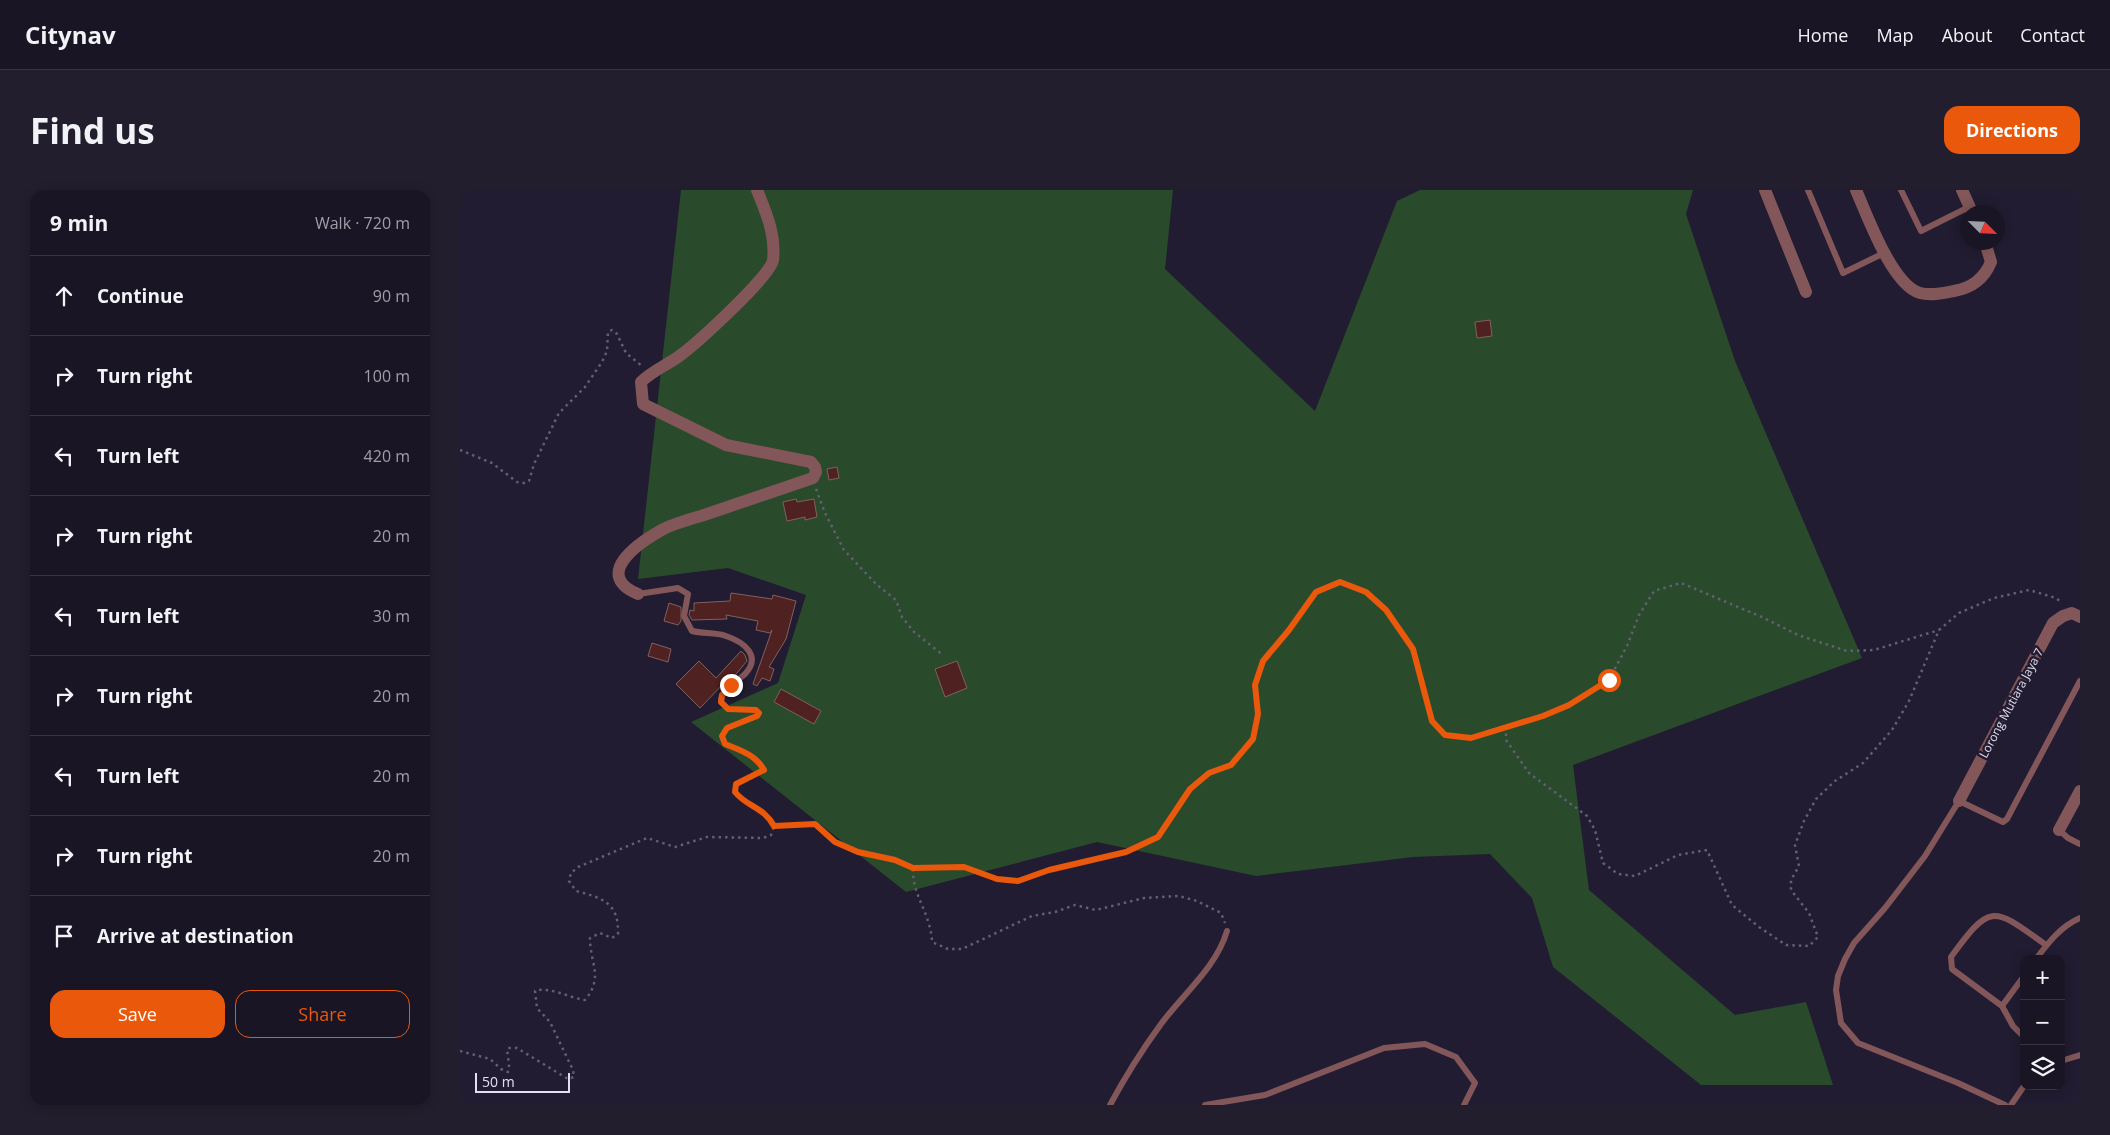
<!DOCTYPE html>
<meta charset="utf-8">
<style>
:root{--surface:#191525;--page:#221e2d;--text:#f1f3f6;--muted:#9f9fa7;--line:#373442;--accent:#ea580c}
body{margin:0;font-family:"Open Sans",sans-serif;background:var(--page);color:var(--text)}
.controls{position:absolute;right:15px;bottom:15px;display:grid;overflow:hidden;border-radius:10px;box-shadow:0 2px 12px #0003}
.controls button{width:45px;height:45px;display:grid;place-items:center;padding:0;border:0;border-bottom:1px solid var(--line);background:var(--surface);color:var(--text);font:25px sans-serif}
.compass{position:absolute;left:1500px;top:15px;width:45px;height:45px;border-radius:50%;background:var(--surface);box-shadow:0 2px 12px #0003;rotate:114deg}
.scale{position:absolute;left:15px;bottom:12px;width:95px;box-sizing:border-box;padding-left:5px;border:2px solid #e2dfee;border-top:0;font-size:14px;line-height:18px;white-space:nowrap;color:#e2dfee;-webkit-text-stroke:4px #211c31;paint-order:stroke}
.stop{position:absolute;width:15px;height:15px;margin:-11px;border:4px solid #ea580c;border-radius:50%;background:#fff}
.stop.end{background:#ea580c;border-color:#fff;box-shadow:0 1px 5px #0008}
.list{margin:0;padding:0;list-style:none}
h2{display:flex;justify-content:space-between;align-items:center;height:65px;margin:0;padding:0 20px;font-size:21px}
h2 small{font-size:16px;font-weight:400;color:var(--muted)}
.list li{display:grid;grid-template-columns:32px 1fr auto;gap:15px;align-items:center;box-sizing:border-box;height:80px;padding:0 20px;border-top:1px solid var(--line)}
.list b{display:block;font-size:19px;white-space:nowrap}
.list em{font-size:16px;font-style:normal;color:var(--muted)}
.actions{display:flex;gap:10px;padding:15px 20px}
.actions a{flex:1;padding:11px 0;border:1px solid var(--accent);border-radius:15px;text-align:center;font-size:18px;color:var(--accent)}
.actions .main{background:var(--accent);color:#fff}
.icon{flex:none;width:28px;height:28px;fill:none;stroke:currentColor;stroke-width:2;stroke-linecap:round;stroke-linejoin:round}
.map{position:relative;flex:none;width:1620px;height:915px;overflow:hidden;border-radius:15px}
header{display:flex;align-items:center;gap:30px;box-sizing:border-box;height:70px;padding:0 25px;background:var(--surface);border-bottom:1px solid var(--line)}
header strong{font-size:24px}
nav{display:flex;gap:28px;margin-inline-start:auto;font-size:18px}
.intro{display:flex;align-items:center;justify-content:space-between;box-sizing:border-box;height:120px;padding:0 30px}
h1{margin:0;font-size:35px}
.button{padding:12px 22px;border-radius:15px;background:var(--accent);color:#fff;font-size:18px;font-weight:700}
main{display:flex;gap:30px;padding:0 30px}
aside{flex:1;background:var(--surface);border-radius:15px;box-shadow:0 2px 12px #0003}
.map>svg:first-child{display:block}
.green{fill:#2a4a2c}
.building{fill:#4f2120;stroke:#80615e}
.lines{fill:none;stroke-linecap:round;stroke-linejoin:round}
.path{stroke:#635f71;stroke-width:2.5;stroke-dasharray:2.5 4;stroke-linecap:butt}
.lane{stroke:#835759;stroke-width:6}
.street{stroke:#835759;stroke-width:12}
.route{stroke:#ea580c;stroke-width:6}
.labels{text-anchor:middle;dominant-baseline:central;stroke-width:5;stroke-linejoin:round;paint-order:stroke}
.street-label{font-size:12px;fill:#e2dfee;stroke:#211c31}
</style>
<header>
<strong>Citynav</strong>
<nav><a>Home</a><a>Map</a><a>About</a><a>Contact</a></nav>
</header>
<div class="intro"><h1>Find us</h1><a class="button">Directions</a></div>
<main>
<aside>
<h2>9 min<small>Walk · 720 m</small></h2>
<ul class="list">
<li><svg class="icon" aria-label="ahead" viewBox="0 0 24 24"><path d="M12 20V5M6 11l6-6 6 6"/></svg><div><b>Continue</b></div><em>90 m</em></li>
<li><svg class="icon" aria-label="right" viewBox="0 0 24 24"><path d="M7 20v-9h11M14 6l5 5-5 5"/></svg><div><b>Turn right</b></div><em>100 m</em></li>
<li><svg class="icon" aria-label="left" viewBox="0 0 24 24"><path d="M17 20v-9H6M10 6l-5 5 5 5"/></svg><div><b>Turn left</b></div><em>420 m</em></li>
<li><svg class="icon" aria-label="right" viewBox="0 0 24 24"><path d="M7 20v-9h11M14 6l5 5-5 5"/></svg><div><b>Turn right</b></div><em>20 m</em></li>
<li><svg class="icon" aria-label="left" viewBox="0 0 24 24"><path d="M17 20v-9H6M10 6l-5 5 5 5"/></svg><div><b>Turn left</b></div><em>30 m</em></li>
<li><svg class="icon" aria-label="right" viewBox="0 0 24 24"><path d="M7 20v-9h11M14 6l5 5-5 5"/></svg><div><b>Turn right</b></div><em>20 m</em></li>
<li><svg class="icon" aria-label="left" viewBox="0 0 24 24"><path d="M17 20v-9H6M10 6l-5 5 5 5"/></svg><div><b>Turn left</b></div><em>20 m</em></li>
<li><svg class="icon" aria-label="right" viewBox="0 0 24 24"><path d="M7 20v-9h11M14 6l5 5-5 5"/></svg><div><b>Turn right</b></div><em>20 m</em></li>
<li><svg class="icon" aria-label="arrive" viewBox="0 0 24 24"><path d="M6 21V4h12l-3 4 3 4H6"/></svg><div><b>Arrive at destination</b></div></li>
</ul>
<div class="actions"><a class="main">Save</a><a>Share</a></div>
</aside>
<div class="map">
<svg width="1620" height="915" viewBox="0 0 1620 915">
<rect width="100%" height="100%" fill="#211c31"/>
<!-- green -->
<path class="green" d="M221,0H713L705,79L855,221L937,11L960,0H1233L1226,24L1275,171L1402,468L1113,575L1129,700L1275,825L1346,812L1373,895H1241L1093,777L1072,708L1030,664L953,667L796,686L637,652L446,702L231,532L318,493L346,405L268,378L178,389Z"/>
<!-- building -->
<path class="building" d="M1030,130L1032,146L1017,148L1015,132Z
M377,277L379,288L369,290L367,279Z
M336,309L337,312L354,309L357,327L345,330V327L327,331L323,312Z
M271,403L312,409L313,405L336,411L326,449L309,477L314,479L310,491L302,488L297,496L293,494L312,440L310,443L296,440L298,431L266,425L267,429L232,430L229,425L230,420L234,421V413L270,411Z
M209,413L221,417V431L218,435L204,431Z
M192,453L211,459L208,472L188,466Z
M281,461L285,465L287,471L272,489L265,492L240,518L216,494L239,471L256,488Z
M497,471L507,498L485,507L475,479Z
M321,499L361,521L354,534L314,512Z"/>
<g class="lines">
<!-- path -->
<path class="path" d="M0,260L32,273L57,292L64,293L69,291L74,274L99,223L125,197L142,172L147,161L148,142L152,140L157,144L166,163L182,176
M356,299L365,323L384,360L417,395L436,410L442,427L454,442L483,465
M277,520H296L299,523L297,526L267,538L262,546L265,554C280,560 296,565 304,580L276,595L275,602C287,617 304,617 314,636L355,635L375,652L398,662L435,670L453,679L504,677L537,689L558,691L589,680L665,662L698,647L730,599L749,583L771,575L793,549L798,524L795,495L803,471L829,440L856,402L880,392L906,402L926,420L953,459L972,531L985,545L1011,548L1083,526L1109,515L1149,490L1167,456L1179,425L1194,401L1221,393L1302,427L1338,445L1387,461L1414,460L1479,440
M1046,537V550L1069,583L1127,626L1135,640L1143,673L1158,684L1175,686L1218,665L1247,660L1272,715L1299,737L1326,755L1349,756L1358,747L1349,723L1331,700V690L1339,676L1335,655L1344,631L1356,609L1375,591L1403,573L1432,540L1449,511L1479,440L1499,423L1534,408L1569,400L1596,408L1602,413
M453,679C452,705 471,724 472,752L488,759H502L572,726L595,722L615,715L636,720L684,708L719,706L737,711L761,723L765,733
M0,861L30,869L41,879L48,882C51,873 46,867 48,858H57L108,889L114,887L113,880L90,832L77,818L75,801C90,796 109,808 125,810C144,787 130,774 130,748L140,743L152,748L158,744C159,713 143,708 116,701L109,691L111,683L118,677L187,648L215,657L247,647L303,648L311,645L314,636"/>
<!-- lane -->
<path class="lane" d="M1348,0L1383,83L1424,63
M1441,0L1461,41L1509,17
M178,404L218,398L228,404L224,426L232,441C243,444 255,442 266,446C284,452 302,466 285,484C277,491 269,497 262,505L261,512L268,519
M1599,640L1608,648L1620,654
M1576,769C1588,753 1601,736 1620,728
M1564,786L1542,816L1553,836L1564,847
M1542,816L1492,779L1491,767C1531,712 1533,717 1586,755
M1601,871L1620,865
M650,915C665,887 682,860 701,834C723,804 756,778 767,741
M745,915L805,905L924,858L965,854L996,867L1015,893L1004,915
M1545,915L1498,893L1398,853L1381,833L1376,800L1378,786L1385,769L1394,753L1425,718L1465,666L1499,611L1543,632L1547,629L1620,491
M1551,915L1564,896"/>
<!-- street -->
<path class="street" d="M1305,0L1346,102
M1396,0C1407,25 1432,95 1460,103C1471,106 1484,103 1494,101C1512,98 1524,89 1531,72L1525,52
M1502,0L1512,22
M178,404C133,385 177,354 200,341C213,333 232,329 247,324C282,312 317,300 353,288L356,282L355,277L351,272L266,255L183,214L181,192C192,181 205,176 218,167C235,155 311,86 313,70C316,44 306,23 297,0
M1499,611L1593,433L1603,426L1612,423L1620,427
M1599,640L1620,601"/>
</g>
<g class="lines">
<!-- route -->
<path class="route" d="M271,495L262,505L261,512L268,519L296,520L299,523L297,526L267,538L262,546L265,554C280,560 296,565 304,580L276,594L275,602C287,617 304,617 314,636L355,634L375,652L398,662L435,670L453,678L504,677L537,689L558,691L589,680L666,662L698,647L730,599L749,583L771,575L793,549L798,524L795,495L803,471L829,440L856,402L880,392L906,402L926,420L953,459L972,531L985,545L1011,548L1083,526L1109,515L1149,490"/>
</g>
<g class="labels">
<!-- street labels -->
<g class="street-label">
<text transform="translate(1551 513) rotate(-62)">Lorong Mutiara Jaya 7</text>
</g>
</g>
</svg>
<div class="controls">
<button>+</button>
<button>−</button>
<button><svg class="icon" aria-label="layers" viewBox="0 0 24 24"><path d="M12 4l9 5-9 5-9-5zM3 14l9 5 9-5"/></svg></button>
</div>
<svg class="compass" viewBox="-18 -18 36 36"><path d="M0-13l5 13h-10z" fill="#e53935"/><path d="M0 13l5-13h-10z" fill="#9f9fa7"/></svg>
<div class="scale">50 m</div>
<div class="stop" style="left:1149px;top:490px"></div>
<div class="stop end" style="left:271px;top:495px"></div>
</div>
</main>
